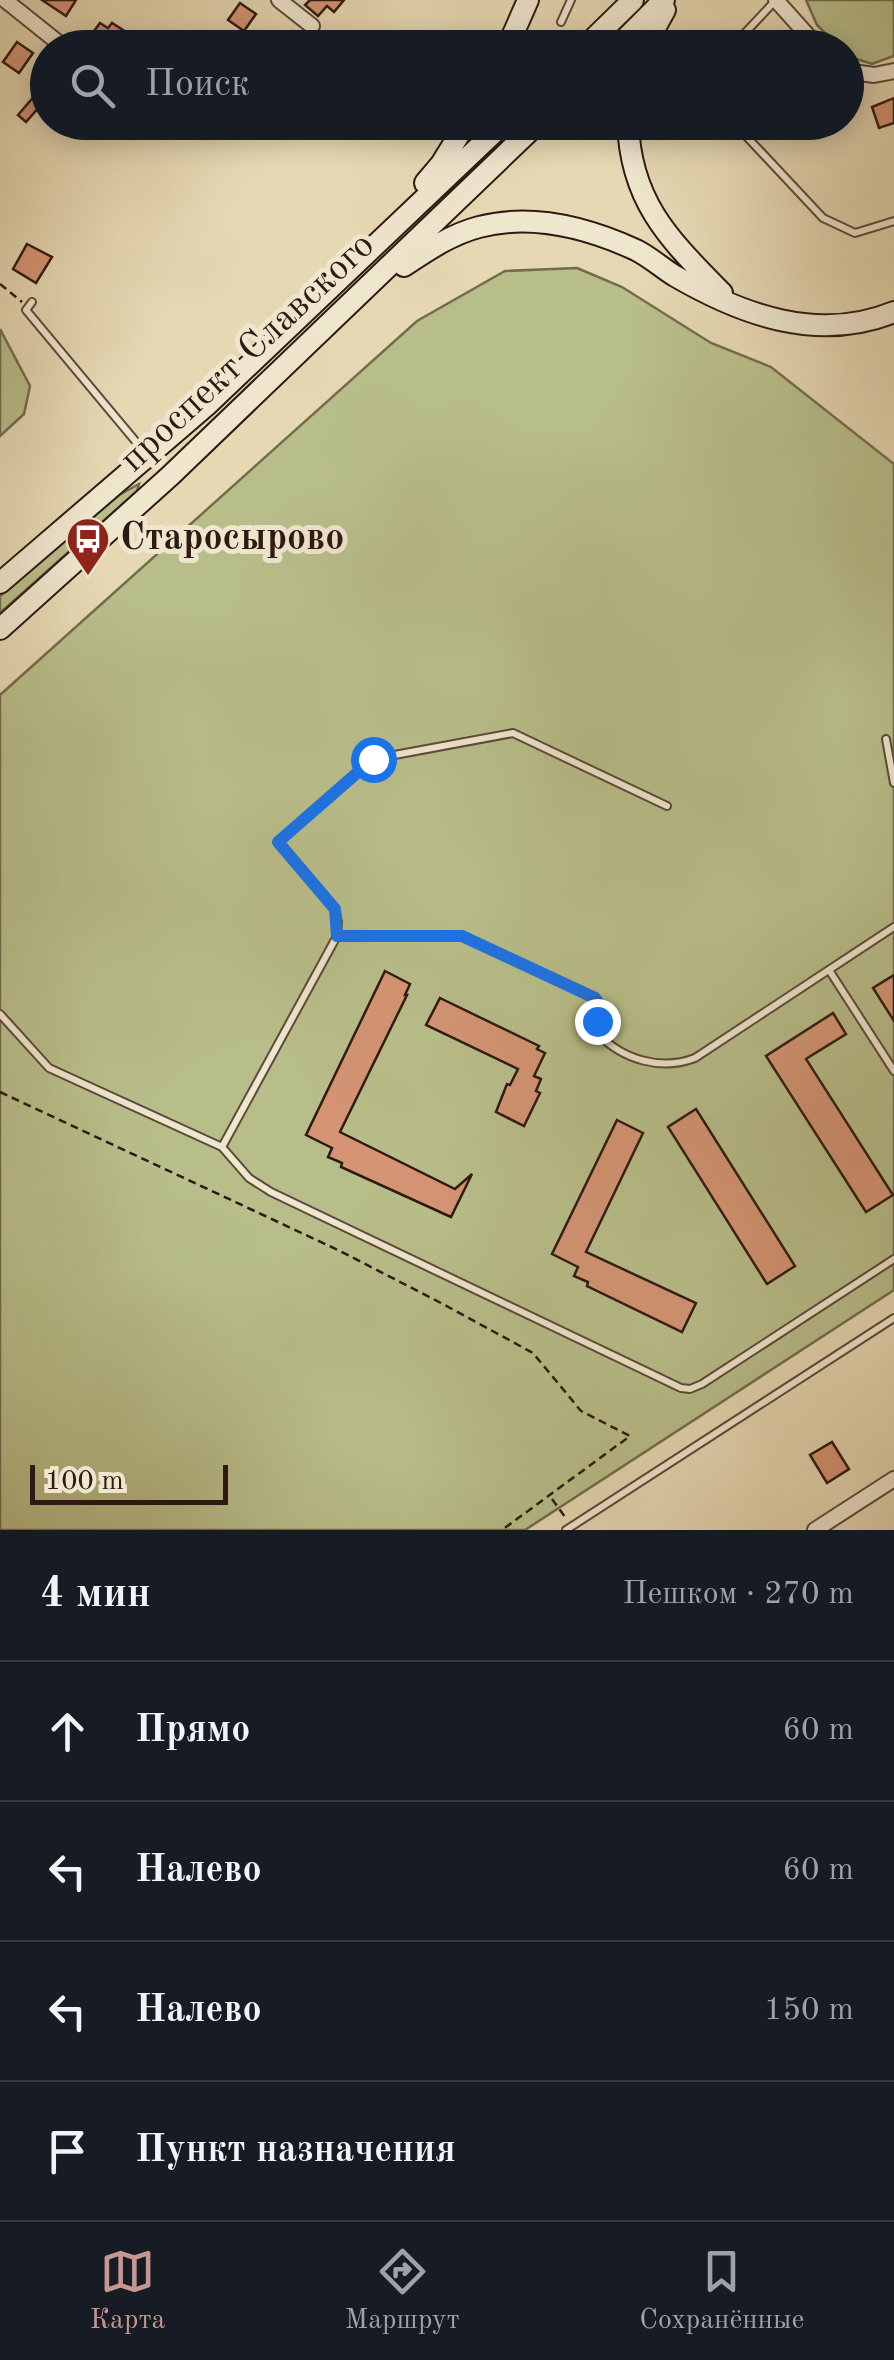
<!DOCTYPE html>
<html lang="ru">
<meta charset="utf-8">
<style>
:root{--surface:#171b24;--page:#242831;--text:#f1f3f6;--muted:#9ea1a6;--line:#363941;--accent:#c59692}
body{margin:0;font-family:"Old Standard TT",serif;background:var(--page);color:var(--text)}
.scale{position:absolute;left:30px;bottom:25px;width:198px;box-sizing:border-box;padding-left:10px;border:5px solid #2e1a12;border-top:0;font-size:28px;line-height:35px;white-space:nowrap;color:#2e1a12;-webkit-text-stroke:8px #efe6ce;paint-order:stroke}
.stop{position:absolute;width:30px;height:30px;margin:-22px;border:8px solid #1a73e8;border-radius:50%;background:#fff}
.stop.end{background:#1a73e8;border-color:#fff;box-shadow:0 2px 10px #0008}
.list{margin:0;padding:0;list-style:none}
h2{display:flex;justify-content:space-between;align-items:center;height:130px;margin:0;padding:0 40px;font-size:42px}
h2 small{font-size:32px;font-weight:400;color:var(--muted)}
.list li{display:grid;grid-template-columns:65px 1fr auto;gap:30px;align-items:center;box-sizing:border-box;height:140px;padding:0 40px;border-top:2px solid var(--line)}
.list b{display:block;font-size:38px;white-space:nowrap}
.list em{font-size:32px;font-style:normal;color:var(--muted)}
.icon{flex:none;width:55px;height:55px;fill:none;stroke:currentColor;stroke-width:2;stroke-linecap:round;stroke-linejoin:round}
.map{position:relative;flex:none;width:894px;height:1530px;overflow:hidden}
.search{position:absolute;background:var(--surface);box-shadow:0 5px 25px #0003;left:30px;right:30px;top:30px;height:110px;display:flex;align-items:center;gap:25px;box-sizing:border-box;padding:0 35px;border-radius:55px;color:var(--muted);font-size:38px}
.sheet{height:690px;background:var(--surface)}
nav{display:flex;justify-content:space-around;align-items:center;box-sizing:border-box;height:140px;border-top:2px solid var(--line);background:var(--surface);font-size:28px;color:var(--muted)}
nav a{display:grid;justify-items:center;gap:5px}
nav .on{color:var(--accent)}
.map>svg:first-child{display:block}
.green{fill:#b8be8a;stroke:#736c4e;stroke-width:2.5}
.building{fill:#d59574;stroke:#2e1a12;stroke-width:2.5}
.lines{fill:none;stroke-linecap:round;stroke-linejoin:round}
.lane-casing{stroke:#5c4a3a;stroke-width:10}
.street-casing{stroke:#5c4a3a;stroke-width:18}
.secondary-casing{stroke:#2e1a12;stroke-width:24}
.path{stroke:#2e1a12;stroke-width:2.5;stroke-dasharray:8 5;stroke-linecap:butt}
.lane{stroke:#efe6ce;stroke-width:6}
.street{stroke:#efe6ce;stroke-width:14}
.secondary{stroke:#efe6ce;stroke-width:20}
.route{stroke:#1a73e8;stroke-width:12}
.labels{text-anchor:middle;dominant-baseline:central;stroke-width:10;stroke-linejoin:round;paint-order:stroke}
.street-label{font-size:38px;fill:#2e1a12;stroke:#efe6ce}
.poi-label{font-size:38px;font-weight:bold;fill:#2e1a12;stroke:#efe6ce;text-anchor:start}
</style>
<div class="map">
<svg width="894" height="1530" viewBox="0 0 894 1530">
<rect width="100%" height="100%" fill="#e6d8b3"/>
<filter id="stains"><feTurbulence type="fractalNoise" baseFrequency=".002" numOctaves="4"/><feColorMatrix values="0 0 0 0 .2 0 0 0 0 .09 0 0 0 0 .02 0 0 0 .5 -.17"/></filter>
<radialGradient id="worn" r=".72"><stop offset=".6" stop-color="#630" stop-opacity="0"/><stop offset="1" stop-color="#630" stop-opacity=".3"/></radialGradient>
<!-- green -->
<path class="green" d="M806,0H894V56L872,64L847,56L846,48L839,47L817,25Z
M577,268L622,287L711,343L771,367L894,464V1290L525,1530H0V695L417,321L505,271Z
M0,329L30,386L24,414L0,436Z
M139,484L137,491L0,613V596L119,495Z"/>
<!-- building -->
<path class="building" d="M42,0H76L66,16Z
M310,0H344L334,12L327,6L318,16L305,5Z
M240,3L256,14L244,31L228,20Z
M100,23L108,28L112,23L126,32L116,48H109L91,35Z
M17,42L33,53L19,73L3,62Z
M48,80V97L26,122L18,115Z
M894,98V123L879,128L872,107Z
M27,244L52,257L36,283L13,269Z
M385,971L410,984L405,995H407L340,1132L455,1189L472,1174L451,1217L341,1167L342,1163L328,1157L332,1148L306,1135Z
M894,975V1021L873,988Z
M440,998L539,1046L537,1049L545,1053L534,1076L541,1079L536,1091L540,1093L524,1126L496,1112L507,1084L510,1085L518,1069L426,1025Z
M833,1013L846,1034L806,1059L893,1195L866,1212L766,1056Z
M696,1109L795,1266L767,1284L668,1127Z
M617,1120L643,1133L586,1252L696,1303L682,1332L587,1286L588,1282L574,1276L578,1267L552,1254Z
M832,1442L849,1469L827,1483L810,1455Z"/>
<g class="lines">
<!-- lane casing -->
<g class="lane-casing">
<path id="lane" d="M561,22L571,0
M731,48L774,2
M733,122L823,218L855,233L894,221
M32,302L26,310L147,455
M886,739L894,783
M337,936L338,922L335,909L278,842L373,759L513,733L667,806
M829,970L894,1071
M0,1014L49,1068L222,1147L249,1178L271,1192L681,1388L690,1389L702,1384L894,1259
M222,1147L337,936H462L595,997L602,1008L597,1021V1033C623,1060 661,1071 695,1058L894,927
M566,1530L894,1318"/>
</g>
<!-- street casing -->
<g class="street-casing">
<path id="street" d="M5,0L65,48
M279,0L312,26
M776,0L819,48
M846,71L874,75L894,71
M815,1530L894,1479"/>
</g>
<!-- secondary casing -->
<g class="secondary-casing">
<path id="secondary" d="M507,48L528,0
M584,48L633,0
M616,48L664,0
M644,48L665,10
M628,122C630,202 670,240 722,293
M425,183L441,164L467,122
M404,266C428,250 452,234 479,227C532,213 588,228 636,250C650,257 662,268 675,276C742,315 818,343 894,312
M0,583L206,406L505,122
M0,629L170,476L539,122"/>
</g>
<!-- path -->
<path class="path" d="M532,34L559,48
M0,284L22,302
M0,1092L338,1250L441,1303L533,1353L581,1411L630,1436L502,1530
M552,1499L565,1517"/>
<!-- lane -->
<use href="#lane" class="lane"/>
<!-- street -->
<use href="#street" class="street"/>
<!-- secondary -->
<use href="#secondary" class="secondary"/>
</g>
<g class="lines">
<!-- route -->
<path class="route" d="M373,759L278,842L335,909L337,936H462L595,998L602,1008L597,1021"/>
</g>
<!-- icons -->
<defs>
<g id="bus-pin" transform="scale(2.25)"><path d="M0 17L-7.5 6A9.5 9.5 0 1 1 7.5 6Z" fill="#8f2418" stroke="#efe6ce"/><path d="M-5-6H5V4H4V6H2V4H-2V6H-4V4H-5ZM-3.5-4V0h7V-4ZM-3.5 1.2v1.5H-2V1.2ZM2 1.2v1.5H3.5V1.2Z" fill="#fff"/></g>
</defs>
<g fill-rule="evenodd">
<use href="#bus-pin" x="88" y="539"/>
</g>
<g class="labels">
<!-- street labels -->
<g class="street-label">
<text transform="translate(248 353) rotate(-43)">проспект Славского</text>
</g>
<!-- poi labels -->
<g class="poi-label">
<text x="120" y="539">Старосырово</text>
</g>
</g>
<rect width="100%" height="100%" filter="url(#stains)"/>
<rect width="100%" height="100%" fill="url(#worn)"/>
</svg>
<div class="scale">100 m</div>
<div class="stop" style="left:373px;top:759px"></div>
<div class="stop end" style="left:597px;top:1021px"></div>
<div class="search"><svg class="icon" aria-label="search" viewBox="0 0 24 24"><circle cx="10" cy="10" r="6"/><path d="M15 15l6 6"/></svg>Поиск</div>
</div>
<section class="sheet">
<h2>4 мин<small>Пешком · 270 m</small></h2>
<ul class="list">
<li><svg class="icon" aria-label="ahead" viewBox="0 0 24 24"><path d="M12 20V5M6 11l6-6 6 6"/></svg><div><b>Прямо</b></div><em>60 m</em></li>
<li><svg class="icon" aria-label="left" viewBox="0 0 24 24"><path d="M17 20v-9H6M10 6l-5 5 5 5"/></svg><div><b>Налево</b></div><em>60 m</em></li>
<li><svg class="icon" aria-label="left" viewBox="0 0 24 24"><path d="M17 20v-9H6M10 6l-5 5 5 5"/></svg><div><b>Налево</b></div><em>150 m</em></li>
<li><svg class="icon" aria-label="arrive" viewBox="0 0 24 24"><path d="M6 21V4h12l-3 4 3 4H6"/></svg><div><b>Пункт назначения</b></div></li>
</ul>
</section>
<nav>
<a class="on"><svg class="icon" aria-label="map" viewBox="0 0 24 24"><path d="M3 6l6-2 6 2 6-2v14l-6 2-6-2-6 2zM9 4v14M15 6v14"/></svg>Карта</a>
<a><svg class="icon" aria-label="directions" viewBox="0 0 24 24"><path d="M12 3l9 9-9 9-9-9zM9 14v-3h6M13 9l2 2-2 2"/></svg>Маршрут</a>
<a><svg class="icon" aria-label="saved" viewBox="0 0 24 24"><path d="M7 4h10v16l-5-4-5 4z"/></svg>Сохранённые</a>
</nav>
